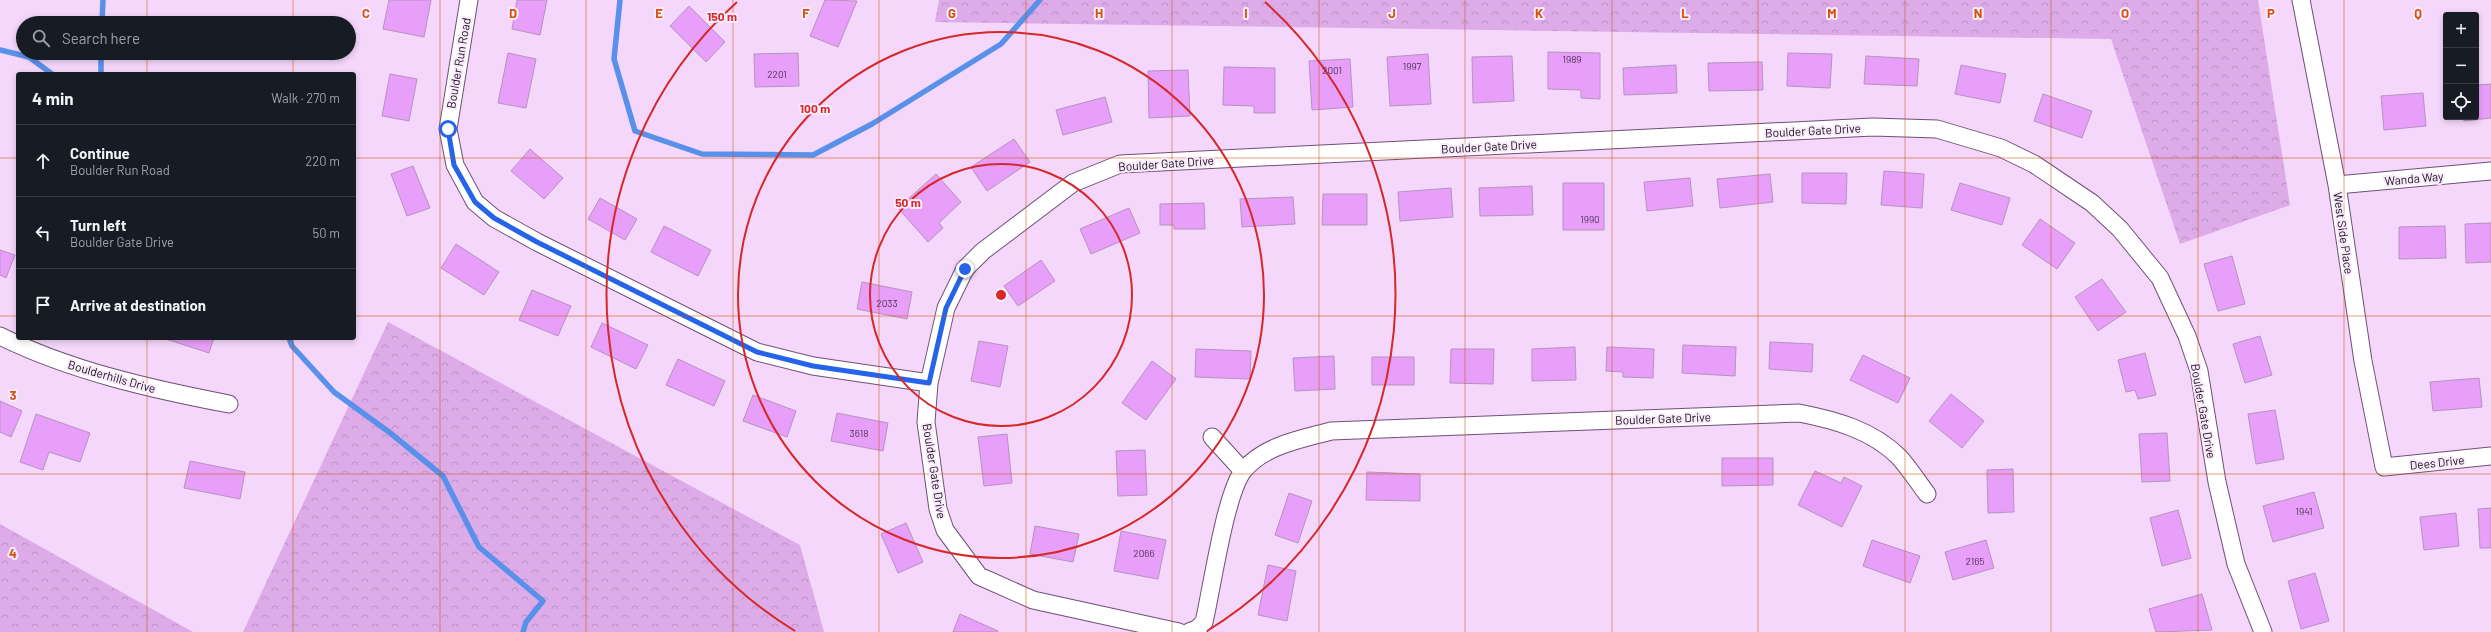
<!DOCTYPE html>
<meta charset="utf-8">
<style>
:root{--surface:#171b24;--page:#20242c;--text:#f1f3f6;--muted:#9ea1a6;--line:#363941}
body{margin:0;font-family:Barlow,sans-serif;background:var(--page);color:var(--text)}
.controls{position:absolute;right:12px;top:12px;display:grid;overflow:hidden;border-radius:4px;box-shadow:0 2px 6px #0003}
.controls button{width:36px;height:36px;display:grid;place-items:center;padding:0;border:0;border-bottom:1px solid var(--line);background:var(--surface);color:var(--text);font:20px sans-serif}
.stop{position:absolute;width:12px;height:12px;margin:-9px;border:3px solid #2563eb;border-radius:50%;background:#fff}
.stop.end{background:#2563eb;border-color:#fff;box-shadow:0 1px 4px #0008}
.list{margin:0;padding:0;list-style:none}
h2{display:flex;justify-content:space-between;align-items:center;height:52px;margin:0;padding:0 16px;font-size:17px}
h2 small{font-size:13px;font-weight:400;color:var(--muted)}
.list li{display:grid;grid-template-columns:26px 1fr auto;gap:12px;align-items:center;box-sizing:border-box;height:72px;padding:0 16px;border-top:1px solid var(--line)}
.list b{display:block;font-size:15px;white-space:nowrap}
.list p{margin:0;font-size:13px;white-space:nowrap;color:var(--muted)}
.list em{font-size:13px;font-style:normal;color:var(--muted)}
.icon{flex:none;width:22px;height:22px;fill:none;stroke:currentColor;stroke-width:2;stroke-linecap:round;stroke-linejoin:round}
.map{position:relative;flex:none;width:2491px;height:632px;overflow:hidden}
.search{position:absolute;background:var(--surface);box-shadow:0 2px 6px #0003;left:16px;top:16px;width:340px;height:44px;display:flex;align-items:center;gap:10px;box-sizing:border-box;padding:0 14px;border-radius:22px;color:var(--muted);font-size:15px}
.panel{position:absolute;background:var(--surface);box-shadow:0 2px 6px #0003;left:16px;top:72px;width:340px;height:268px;border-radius:4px}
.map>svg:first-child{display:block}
.forest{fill:url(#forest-crowns)}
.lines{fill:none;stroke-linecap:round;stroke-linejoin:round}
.stream{stroke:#5990e9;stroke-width:5.5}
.building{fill:#e89ff9;stroke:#b593bd}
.street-casing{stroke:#6f5077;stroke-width:19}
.street{stroke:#fff;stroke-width:17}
.route{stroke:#2563eb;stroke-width:5}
.grid{fill:none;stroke:#d4520e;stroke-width:1;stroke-opacity:0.55}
.ring{fill:none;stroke:#d62828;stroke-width:2}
.labels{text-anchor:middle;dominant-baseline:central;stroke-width:4;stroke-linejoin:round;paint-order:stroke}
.number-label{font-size:10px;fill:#4e3255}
.street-label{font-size:12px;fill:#1b0e1e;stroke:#f9eafc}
.grid-label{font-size:13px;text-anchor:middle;font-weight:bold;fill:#d4520e;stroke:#f9eafc;stroke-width:4;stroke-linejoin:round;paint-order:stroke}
.centre{fill:#d62828;stroke:#f9eafc;stroke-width:2}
.ring-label{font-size:12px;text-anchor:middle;font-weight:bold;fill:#d62828;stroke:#f9eafc;stroke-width:4;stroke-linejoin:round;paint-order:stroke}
</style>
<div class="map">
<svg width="2491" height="632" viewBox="0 0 2491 632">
<defs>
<pattern id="forest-crowns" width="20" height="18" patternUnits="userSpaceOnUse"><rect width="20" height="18" fill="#dcabe8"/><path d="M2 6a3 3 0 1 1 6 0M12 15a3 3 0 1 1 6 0" fill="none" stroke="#bc92c7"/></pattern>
</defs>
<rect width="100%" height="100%" fill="#f4d7fb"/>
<!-- forest -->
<path class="forest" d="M939,0H2258L2290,205L2180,244L2111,39L935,22Z
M388,322L800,545L824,632H243Z
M0,524L193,632H0Z"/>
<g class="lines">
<!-- stream -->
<path class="stream" d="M620,0L614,59L635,131L702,154L813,155L872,124L1001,44L1040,0
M102,23L103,0
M0,50L29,57L52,74
M101,74V53
M289,338L292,346L334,392L389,432L443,476L479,547L543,601L526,622L523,632"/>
</g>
<!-- building -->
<path class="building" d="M389,0H431L424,37L383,29Z
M517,0H547L540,35L512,29Z
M825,0L857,1L838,47L810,36Z
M689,6L725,42L706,62L670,26Z
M1548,52L1600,53V99L1581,98V90L1548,89Z
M508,53L536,59L526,108L498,103Z
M798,53L799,86L755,87L754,54Z
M1788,53L1832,54L1830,88L1787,86Z
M1428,54L1431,104L1390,106L1387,57Z
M1512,56L1514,101L1473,103L1472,57Z
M1866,56L1919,59L1917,86L1864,84Z
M1350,59L1353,107L1312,110L1309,61Z
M1762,62L1763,90L1709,91L1708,63Z
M1676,65L1677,93L1624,95L1623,68Z
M1961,65L2006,74L2000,103L1955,94Z
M1224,67L1275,68V113H1254V106L1223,105Z
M1188,70L1190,116L1149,118L1148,71Z
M390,74L417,79L409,121L382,116Z
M2491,84V118L2464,121L2463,117H2476V85Z
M2423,93L2426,126L2384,130L2381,96Z
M2043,94L2092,111L2082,138L2034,121Z
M1105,97L1112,122L1063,135L1056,110Z
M1014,139L1030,162L987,191L971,167Z
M530,149L563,178L544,199L511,171Z
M413,166L430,208L407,216L391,174Z
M1884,171L1924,174L1922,208L1881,205Z
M1802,173H1847L1846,204L1802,203Z
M936,174L961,202L939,223L943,228L928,242L898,208Z
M1770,174L1773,202L1720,208L1717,179Z
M1690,178L1693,206L1647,211L1644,182Z
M1563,183H1604V230H1563Z
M1960,183L2010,198L2002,225L1951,210Z
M1532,186L1533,215L1480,216L1479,188Z
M1451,188L1453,217L1400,221L1398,192Z
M1323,194H1367V225H1322Z
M1293,197L1295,224L1242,227L1240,199Z
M600,198L637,219L625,240L588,219Z
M1204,203L1205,229H1174V225H1160V204Z
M1129,208L1140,233L1091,254L1080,229Z
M2040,219L2075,243L2057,269L2022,245Z
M2491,223V262L2466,263L2465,224Z
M664,226L711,250L698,276L651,252Z
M2445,226L2446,258L2399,259V227Z
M456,244L499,272L484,295L441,268Z
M0,250L15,255L6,278L0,275Z
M2232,256L2245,304L2218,311L2204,264Z
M1041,260L1055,281L1018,306L1004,286Z
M2102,279L2126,312L2098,331L2075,297Z
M862,282L912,292L907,319L857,309Z
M532,290L571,306L558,336L519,320Z
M602,323L648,345L636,369L591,347Z
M2260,336L2272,375L2245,383L2233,344Z
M163,338H214L209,353Z
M979,341L1008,346L1000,387L971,381Z
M1770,342L1813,344L1812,372L1769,369Z
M1683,345L1736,347L1735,376L1682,373Z
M1575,347L1576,380L1532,381V349Z
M1607,347L1654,349L1653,378L1623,377V372L1606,371Z
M1196,349L1251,351L1250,379L1195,377Z
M1451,349H1494L1493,384L1450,383Z
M2145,353L2156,395L2138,399L2135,390L2126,392L2118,360Z
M1863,355L1910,378L1898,403L1850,380Z
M1334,356L1335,389L1295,391L1293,358Z
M1372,357H1414V385H1372Z
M678,359L725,381L714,406L666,385Z
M1152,361L1176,379L1146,420L1122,403Z
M2479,378L2482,407L2433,411L2430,382Z
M1951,394L1984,421L1962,448L1929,421Z
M753,395L796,411L787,437L743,421Z
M0,401L22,411L11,437L0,432Z
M2275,410L2284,459L2256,464L2248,414Z
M837,413L888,423L883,451L831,441Z
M36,414L90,433L80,462L49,452L43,470L20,462Z
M2167,433L2170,481L2142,482L2139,434Z
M1007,434L1012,483L984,486L978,437Z
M1145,450L1147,495L1118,496L1116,451Z
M1722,458H1773V485L1722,486Z
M190,461L245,472L240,499L184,488Z
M2013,469L2014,512L1988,513L1987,470Z
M1815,471L1841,483L1844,477L1862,486L1842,527L1798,505Z
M1367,472L1420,474V501L1366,500Z
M2314,492L2324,528L2273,542L2263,506Z
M1289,493L1312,501L1298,543L1275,535Z
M2491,508V548H2480L2478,509Z
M2178,510L2191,558L2162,566L2150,518Z
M2456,513L2459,546L2424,550L2420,517Z
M906,523L923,562L898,573L881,534Z
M1035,526L1079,534L1073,562L1030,554Z
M1121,531L1166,540L1158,579L1114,571Z
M1872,540L1920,556L1910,583L1863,566Z
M1986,540L1994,568L1953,580L1945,552Z
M1268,565L1296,571L1287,621L1258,615Z
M2315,573L2329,621L2301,629L2288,581Z
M2202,594L2212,630L2156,632L2149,609Z
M960,614L998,631L997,632H953Z"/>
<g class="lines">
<!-- street casing -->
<g class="street-casing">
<path id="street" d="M469,0L448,129L455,165L475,202L494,218L537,242L757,352L813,366L929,383
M2301,0L2337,185L2363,361L2384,467L2491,456
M2337,185L2491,171
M0,336C71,371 151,389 229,404
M1212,437L1243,471
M1179,632L1033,600L979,576L945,530L938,509L926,422L929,383L946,308L965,269L983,251L1073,183L1120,164L1873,127L1937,129L2001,148L2034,164L2092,203L2120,229L2160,278L2187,336L2199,371L2217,482L2236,564L2263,632
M1189,632L1197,629L1204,622C1212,588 1225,495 1243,471C1264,445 1302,439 1331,431L1799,413C1835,420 1872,430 1899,457C1909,468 1918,482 1927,494"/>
</g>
<!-- street -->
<use href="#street" class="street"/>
</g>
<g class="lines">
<!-- route -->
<path class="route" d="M448,129L454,165L475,202L494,218L537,242L757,352L813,366L929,383L946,308L965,269"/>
</g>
<!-- grid -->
<path class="grid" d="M147,0V23M293,0V23M440,0V632M586,0V632M733,0V632M879,0V632M1026,0V632M1172,0V632M1319,0V632M1465,0V632M1612,0V632M1758,0V632M1905,0V632M2051,0V632M2198,0V632M2344,0V632M147,53V74M293,53V74M0,158H18M354,158H2491M0,316H18M354,316H2491M147,338V632M293,338V632M0,474H2491"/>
<!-- distance rings -->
<g class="ring">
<circle cx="1001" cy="295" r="131"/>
<circle cx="1001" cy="295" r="263"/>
<path d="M795 631A394 394 0 0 1 737 2M1265 2A394 394 0 0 1 1207 631"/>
</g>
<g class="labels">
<!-- number labels -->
<g class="number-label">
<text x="1572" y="59">1989</text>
<text x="1412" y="66">1997</text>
<text x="1332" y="70">2001</text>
<text x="777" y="74">2201</text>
<text x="1590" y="219">1990</text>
<text x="887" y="303">2033</text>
<text x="859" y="433">3618</text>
<text x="2304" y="511">1941</text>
<text x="1144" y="553">2066</text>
<text x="1975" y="561">2165</text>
</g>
<!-- street labels -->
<g class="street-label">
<text transform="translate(458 63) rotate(-80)">Boulder Run Road</text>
<text transform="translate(1813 130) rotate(-3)">Boulder Gate Drive</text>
<text transform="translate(1489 146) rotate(-3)">Boulder Gate Drive</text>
<text transform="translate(1166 163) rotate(-4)">Boulder Gate Drive</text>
<text transform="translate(2414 178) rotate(-5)">Wanda Way</text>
<text transform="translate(2344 233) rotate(82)">West Side Place</text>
<text transform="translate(112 376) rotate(16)">Boulderhills Drive</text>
<text transform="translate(2204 411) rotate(80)">Boulder Gate Drive</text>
<text transform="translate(1663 418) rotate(-2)">Boulder Gate Drive</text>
<text transform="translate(2437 462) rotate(-6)">Dees Drive</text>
<text transform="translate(935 471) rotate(81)">Boulder Gate Drive</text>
</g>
</g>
<g class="grid-label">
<text x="366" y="18">C</text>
<text x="513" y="18">D</text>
<text x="659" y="18">E</text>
<text x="806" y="18">F</text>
<text x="952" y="18">G</text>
<text x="1099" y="18">H</text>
<text x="1246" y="18">I</text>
<text x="1392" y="18">J</text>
<text x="1539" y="18">K</text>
<text x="1685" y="18">L</text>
<text x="1832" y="18">M</text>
<text x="1978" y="18">N</text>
<text x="2125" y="18">O</text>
<text x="2271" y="18">P</text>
<text x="2418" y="18">Q</text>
<text x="13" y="400">3</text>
<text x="13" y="558">4</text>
</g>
<circle cx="1001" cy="295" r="6" class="centre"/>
<g class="ring-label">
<text x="722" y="21">150 m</text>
<text x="815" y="113">100 m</text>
<text x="908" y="207">50 m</text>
</g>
</svg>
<div class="controls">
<button>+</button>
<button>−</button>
<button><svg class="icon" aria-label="locate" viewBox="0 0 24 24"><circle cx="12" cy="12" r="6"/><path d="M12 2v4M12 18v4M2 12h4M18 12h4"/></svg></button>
</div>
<div class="stop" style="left:448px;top:129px"></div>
<div class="stop end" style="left:965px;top:269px"></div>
<div class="search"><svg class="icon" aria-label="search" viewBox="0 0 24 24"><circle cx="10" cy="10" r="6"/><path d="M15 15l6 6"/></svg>Search here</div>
<section class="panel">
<h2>4 min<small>Walk · 270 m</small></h2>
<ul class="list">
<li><svg class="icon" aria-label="ahead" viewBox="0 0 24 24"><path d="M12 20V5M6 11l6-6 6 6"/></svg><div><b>Continue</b><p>Boulder Run Road</p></div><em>220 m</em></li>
<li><svg class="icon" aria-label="left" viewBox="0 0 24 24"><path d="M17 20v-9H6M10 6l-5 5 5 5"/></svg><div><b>Turn left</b><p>Boulder Gate Drive</p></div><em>50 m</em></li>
<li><svg class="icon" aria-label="arrive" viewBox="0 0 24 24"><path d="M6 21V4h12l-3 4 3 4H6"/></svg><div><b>Arrive at destination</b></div></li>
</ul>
</section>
</div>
